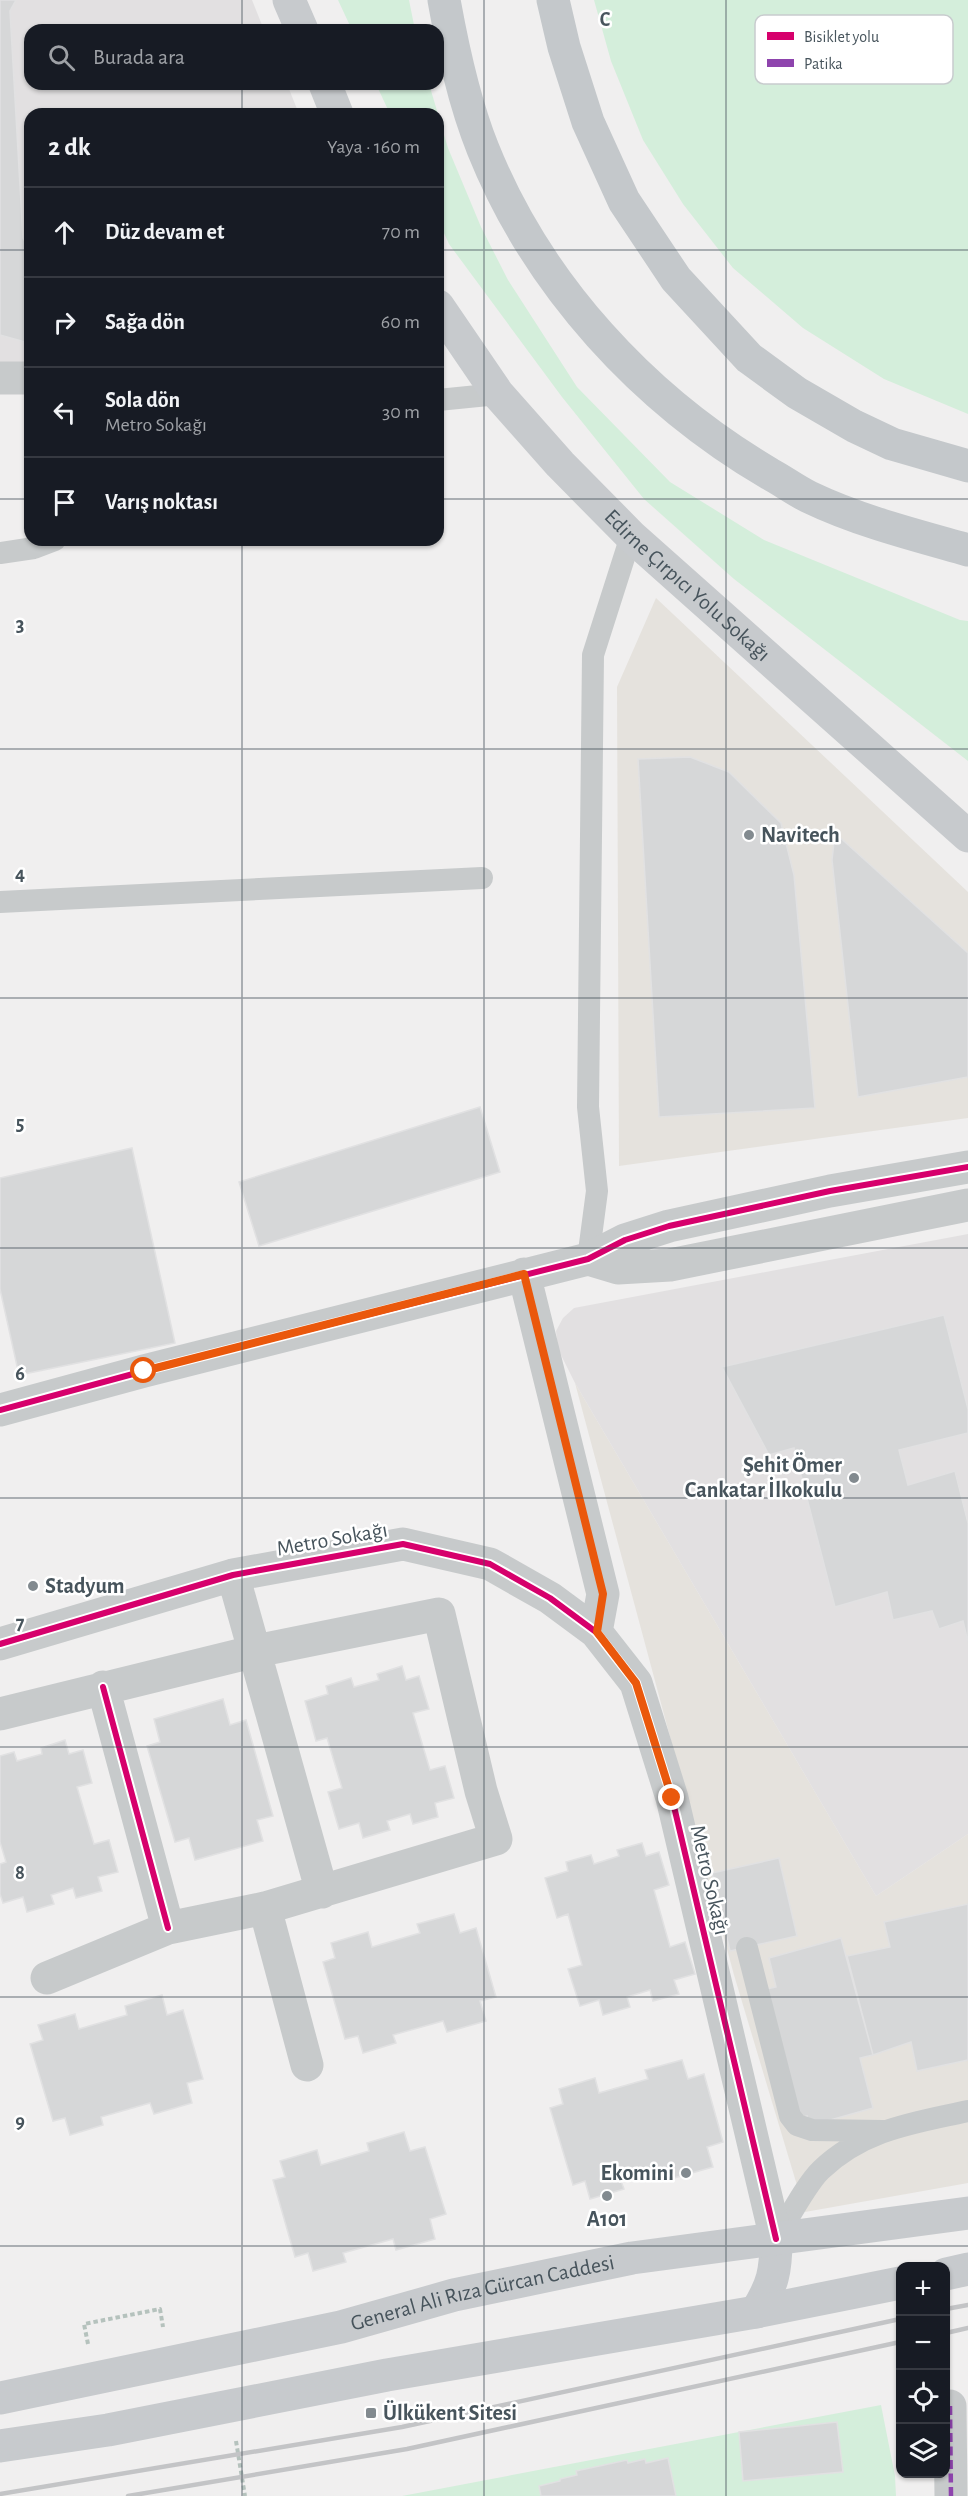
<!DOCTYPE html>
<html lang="tr">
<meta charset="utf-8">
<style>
:root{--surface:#171b24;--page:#242831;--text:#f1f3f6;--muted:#9ea1a6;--line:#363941}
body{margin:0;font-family:"Alegreya Sans",sans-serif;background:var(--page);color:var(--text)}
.controls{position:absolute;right:18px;bottom:18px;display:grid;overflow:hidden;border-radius:12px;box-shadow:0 2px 4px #0004}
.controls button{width:54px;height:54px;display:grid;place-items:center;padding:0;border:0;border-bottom:2px solid var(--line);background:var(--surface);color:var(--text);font:30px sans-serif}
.stop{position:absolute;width:18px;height:18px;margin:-14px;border:4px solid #ea580c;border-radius:50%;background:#fff}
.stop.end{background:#ea580c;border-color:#fff;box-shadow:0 2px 6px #0008}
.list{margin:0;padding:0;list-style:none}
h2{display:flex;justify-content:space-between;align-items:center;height:78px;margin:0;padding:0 24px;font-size:26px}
h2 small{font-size:20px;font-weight:400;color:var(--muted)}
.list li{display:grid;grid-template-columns:39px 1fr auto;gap:18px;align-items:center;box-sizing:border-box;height:90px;padding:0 24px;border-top:2px solid var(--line)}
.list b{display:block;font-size:22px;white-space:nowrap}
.list p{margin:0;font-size:20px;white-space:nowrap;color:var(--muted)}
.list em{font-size:20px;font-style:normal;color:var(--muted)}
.icon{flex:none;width:33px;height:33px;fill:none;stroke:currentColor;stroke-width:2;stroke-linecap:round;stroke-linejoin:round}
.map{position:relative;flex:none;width:968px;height:2496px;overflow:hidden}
.search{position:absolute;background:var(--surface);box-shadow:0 2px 4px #0004;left:24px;top:24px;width:420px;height:66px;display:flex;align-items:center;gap:15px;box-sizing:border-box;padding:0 21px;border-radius:18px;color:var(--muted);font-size:22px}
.panel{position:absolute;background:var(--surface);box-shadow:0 2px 4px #0004;left:24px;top:108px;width:420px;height:438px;border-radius:18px}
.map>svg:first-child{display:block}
.commercial{fill:#e5e2dd}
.education{fill:#e2e0e1}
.green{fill:#d4eedb}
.building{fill:#d6d7d8;stroke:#e1e1e2;stroke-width:1.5}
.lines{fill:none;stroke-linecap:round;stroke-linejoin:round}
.path{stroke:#b5c2bd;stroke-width:4;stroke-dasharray:4.5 3;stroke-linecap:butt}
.lane{stroke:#c7cacb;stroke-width:22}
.street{stroke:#c7cacb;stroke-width:33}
.secondary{stroke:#c7cacd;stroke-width:33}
.primary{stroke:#c4c8cb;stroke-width:33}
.rail{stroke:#c3c4c6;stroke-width:4.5}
.quiet{stroke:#8e44ad;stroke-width:4.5;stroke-dasharray:9 4.5;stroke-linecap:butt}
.cycleway-casing{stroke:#fff;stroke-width:10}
.cycleway{stroke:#d6006c;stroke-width:6}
.route{stroke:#ea580c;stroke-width:8}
.grid{fill:none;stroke:#47545c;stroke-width:1.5;stroke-opacity:0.55}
.poi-dot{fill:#828a8f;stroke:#fff;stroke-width:2}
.labels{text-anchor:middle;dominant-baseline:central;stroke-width:5;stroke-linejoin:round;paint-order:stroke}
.street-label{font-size:22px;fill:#47545c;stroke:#fff}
.poi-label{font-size:22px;font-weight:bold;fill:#47545c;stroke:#fff;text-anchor:start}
.key{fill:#fff;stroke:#c8ccce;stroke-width:1.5}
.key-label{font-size:16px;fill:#47545c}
.grid-label{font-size:20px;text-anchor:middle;font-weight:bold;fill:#47545c;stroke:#fff;stroke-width:5;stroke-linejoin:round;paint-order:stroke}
</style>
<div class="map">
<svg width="968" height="2496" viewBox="0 0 968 2496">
<rect width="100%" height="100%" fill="#f0efef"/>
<!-- commercial -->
<path class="commercial" d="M656,598L968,892V1118L619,1166L617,687Z
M575,1383L876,1896L968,1834V2183L805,2212L734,1975Z"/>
<!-- education -->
<path class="education" d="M0,0H252L264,30H30V84H287L299,114H30V368H0Z
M968,1234V1834L876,1896L575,1383L558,1349L556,1331L563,1318L574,1308Z"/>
<!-- green -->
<path class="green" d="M338,0H409L415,30H352Z
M594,0H968V414L884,379L803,328L733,268L683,204L643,140L611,61Z
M376,84H429L438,114H390Z
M438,115L448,148L481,227L508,280L577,387L670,482L764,540L960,620L968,621V761L734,579L644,499L562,397L449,244L438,220Z
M881,2405L895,2476L896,2496H402Z"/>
<!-- building -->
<path class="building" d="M0,0H16L10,11L23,238L30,250V341L25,342L0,335Z
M690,757L729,772L781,823L794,875L815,1108L659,1117L638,759Z
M835,833L968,953V1077L858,1097L832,860Z
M480,1107L500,1172L259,1246L239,1182Z
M132,1148L175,1343L19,1375L0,1289V1178Z
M944,1315L968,1409V1433L899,1450L908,1485L955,1471L968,1523V1642L963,1621L939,1629L932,1611L893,1620L887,1592L835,1607L794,1448L769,1455L722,1367Z
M402,1666L406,1680L419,1676L429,1709L413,1713L430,1770L445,1766L454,1798L435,1803L438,1817L413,1824L410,1814L387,1821L390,1830L363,1838L359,1823L339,1829L328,1792L342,1788L327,1738L316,1741L305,1701L328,1694L326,1686L351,1678L354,1687L379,1680L377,1674Z
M223,1699L230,1725L246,1720L273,1816L257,1820L263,1841L195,1860L189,1838L175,1842L147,1746L160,1742L154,1719Z
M65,1740L69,1754L83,1750L92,1783L77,1787L94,1844L109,1840L118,1872L98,1877L102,1891L76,1898L73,1888L51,1895L54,1904L27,1912L23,1897L3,1903L0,1894V1864L6,1862L0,1842V1756L14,1752L17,1761L42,1754L41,1748Z
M642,1843L646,1856L659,1852L669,1885L654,1890L670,1947L685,1942L695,1974L674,1980L679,1994L653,2001L650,1990L627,1997L630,2007L603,2015L599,2000L580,2006L568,1969L582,1965L568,1914L557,1918L545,1878L568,1871L566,1862L591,1855L594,1864L619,1856L617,1850Z
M779,1858L797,1936L730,1951L712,1873Z
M968,1904V2060L917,2071L911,2042L873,2055L847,1956L890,1947L884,1922Z
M454,1914L460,1933L476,1928L496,1997L480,2001L486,2021L447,2032L443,2021L393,2035L396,2043L363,2053L358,2036L345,2039L323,1962L335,1958L331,1943L368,1932L372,1947L420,1933L417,1924Z
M841,1938L873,2055L860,2058L873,2108L809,2126L807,2116L797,2119L762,1990L776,1987L769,1958Z
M162,1995L167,2015L183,2010L203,2079L187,2083L192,2103L154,2114L150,2103L101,2117L103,2125L70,2135L65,2118L53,2121L30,2044L43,2040L38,2025L75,2014L79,2029L127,2015L125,2006Z
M682,2060L688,2079L704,2074L723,2142L707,2147L713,2167L674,2178L671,2167L621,2181L624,2189L590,2199L585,2181L573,2185L550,2108L563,2104L559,2089L595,2078L599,2093L648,2079L645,2070Z
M404,2132L410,2151L425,2147L446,2214L430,2219L435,2239L396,2250L393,2239L343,2253L346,2262L313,2271L308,2253L295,2257L273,2180L285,2177L280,2161L317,2150L321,2165L369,2151L367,2143Z
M837,2422L843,2472L743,2481L739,2432Z
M668,2458L676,2496H541L539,2486L560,2481V2479L577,2475L576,2471L627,2460L628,2463L645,2459L646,2463Z"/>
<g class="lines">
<!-- path -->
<path class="path" d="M88,2344L84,2324L160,2309L163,2327
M236,2441L245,2496"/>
<!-- lane -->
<path class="lane" d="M438,400L498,394
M0,553L34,548L55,540
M0,902L482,878
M588,1259L597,1191L588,1107L593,655L631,536
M747,1948L790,2116L797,2125L812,2130L883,2131
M776,2239C787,2221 807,2183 821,2170C864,2129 914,2123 968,2111"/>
<!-- street -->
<path class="street" d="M0,378H30
M588,1259L618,1268L670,1265L968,1205
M524,1274L603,1594L596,1632
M0,1410L144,1371L588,1259L625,1240L669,1226L830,1191L968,1167
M233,1575L322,1892
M0,1644L233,1575L403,1544L490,1564L550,1598L596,1632L636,1683L672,1798L776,2239
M103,1687L168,1928
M0,1714L256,1651L439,1614L481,1791L496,1839L265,1908L168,1928L47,1978
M265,1908L307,2065
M950,2406L951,2496"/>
<!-- secondary -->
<g class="secondary">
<path d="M289,0L302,30"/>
<path d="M325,84L337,114"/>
<path id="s1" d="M438,306L498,394L560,464L631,536L968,836"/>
<path d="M946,2274L968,2269"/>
<path d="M756,2312C773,2285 776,2271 776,2239"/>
<path id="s2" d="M0,2398L341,2327L454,2295L632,2258L968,2213"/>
<path d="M0,2446L108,2430L387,2375L756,2312L900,2283"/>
</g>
<!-- primary -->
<path class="primary" d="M444,0C453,50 464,102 483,149C538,286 644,400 770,474C783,481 795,490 809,497C859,521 915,535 968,550
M553,0L564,47L588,122L624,201L676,279L749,358L797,393L854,426L892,444L968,466"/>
<!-- rail -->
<path class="rail" d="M946,2309L968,2305
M946,2333L968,2328
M0,2494L402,2427L900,2319
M128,2496L407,2449L900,2342"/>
<!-- quiet -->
<path class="quiet" d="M950,2406L951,2496"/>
<!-- cycleway casing -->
<g class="cycleway-casing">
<path id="cycleway" d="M0,1410L144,1371L588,1259L625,1240L669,1226L830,1191L968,1167
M0,1644L233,1575L403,1544L490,1564L550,1598L596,1632L636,1683L672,1798L776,2239
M103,1687L168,1928"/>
</g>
<!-- cycleway -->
<use href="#cycleway" class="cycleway"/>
</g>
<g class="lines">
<!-- route -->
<path class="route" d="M144,1371L524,1274L603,1594L597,1632L636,1683L672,1798"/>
</g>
<!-- grid -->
<path class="grid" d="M242,0V30M484,0V2496M726,0V2496M242,84V114M0,250H30M438,250H968M0,499H30M438,499H968M242,540V2496M0,749H968M0,998H968M0,1248H968M0,1498H968M0,1747H968M0,1997H968M0,2246H968"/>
<!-- markers -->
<g class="poi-dot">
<circle cx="749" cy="835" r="6"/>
<circle cx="854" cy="1478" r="6"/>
<circle cx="33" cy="1586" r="6"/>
<circle cx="686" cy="2173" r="6"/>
<circle cx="607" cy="2196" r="6"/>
<rect x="365" y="2407" width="12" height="12" rx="3"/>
</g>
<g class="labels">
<!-- street labels -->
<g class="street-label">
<text stroke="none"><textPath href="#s1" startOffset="376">Edirne Çırpıcı Yolu Sokağı</textPath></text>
<text transform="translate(332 1539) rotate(-10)">Metro Sokağı</text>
<text transform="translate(710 1880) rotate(77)">Metro Sokağı</text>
<text stroke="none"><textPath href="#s2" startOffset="494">General Ali Rıza Gürcan Caddesi</textPath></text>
</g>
<!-- poi labels -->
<g class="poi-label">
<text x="761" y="835">Navitech</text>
<text x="842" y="1465" text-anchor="end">Şehit Ömer<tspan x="842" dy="25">Cankatar İlkokulu</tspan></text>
<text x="45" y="1586">Stadyum</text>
<text x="674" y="2173" text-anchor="end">Ekomini</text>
<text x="607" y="2219" text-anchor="middle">A101</text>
<text x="383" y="2413">Ülkükent Sitesi</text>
</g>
</g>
<!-- legend -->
<rect x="755" y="15" width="198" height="69" rx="9" class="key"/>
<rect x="767" y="32" width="27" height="8" fill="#d6006c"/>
<rect x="767" y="59" width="27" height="8" fill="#8e44ad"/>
<g class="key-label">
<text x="804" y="42">Bisiklet yolu</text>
<text x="804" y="69">Patika</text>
</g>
<g class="grid-label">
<text x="605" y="26">C</text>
<text x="20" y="631">3</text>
<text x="20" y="880">4</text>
<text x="20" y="1130">5</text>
<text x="20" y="1380">6</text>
<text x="20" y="1629">7</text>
<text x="20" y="1879">8</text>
<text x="20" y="2128">9</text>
</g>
</svg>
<div class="controls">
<button>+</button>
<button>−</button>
<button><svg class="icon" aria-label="locate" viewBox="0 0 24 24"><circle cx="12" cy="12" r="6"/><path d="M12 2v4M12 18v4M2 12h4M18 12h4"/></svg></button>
<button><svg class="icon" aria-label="layers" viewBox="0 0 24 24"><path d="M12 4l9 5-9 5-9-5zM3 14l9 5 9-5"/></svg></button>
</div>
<div class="stop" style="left:144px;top:1371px"></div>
<div class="stop end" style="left:672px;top:1798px"></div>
<div class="search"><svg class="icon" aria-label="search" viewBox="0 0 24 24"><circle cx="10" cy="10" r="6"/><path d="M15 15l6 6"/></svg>Burada ara</div>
<section class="panel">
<h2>2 dk<small>Yaya · 160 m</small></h2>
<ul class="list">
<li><svg class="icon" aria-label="ahead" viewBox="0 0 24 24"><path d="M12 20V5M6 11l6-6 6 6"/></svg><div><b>Düz devam et</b></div><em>70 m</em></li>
<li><svg class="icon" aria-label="right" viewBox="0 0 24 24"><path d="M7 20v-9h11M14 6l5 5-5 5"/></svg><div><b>Sağa dön</b></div><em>60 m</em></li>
<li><svg class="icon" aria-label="left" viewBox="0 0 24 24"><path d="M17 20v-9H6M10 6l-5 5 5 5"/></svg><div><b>Sola dön</b><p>Metro Sokağı</p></div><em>30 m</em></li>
<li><svg class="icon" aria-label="arrive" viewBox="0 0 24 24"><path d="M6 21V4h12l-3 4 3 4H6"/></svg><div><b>Varış noktası</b></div></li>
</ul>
</section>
</div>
